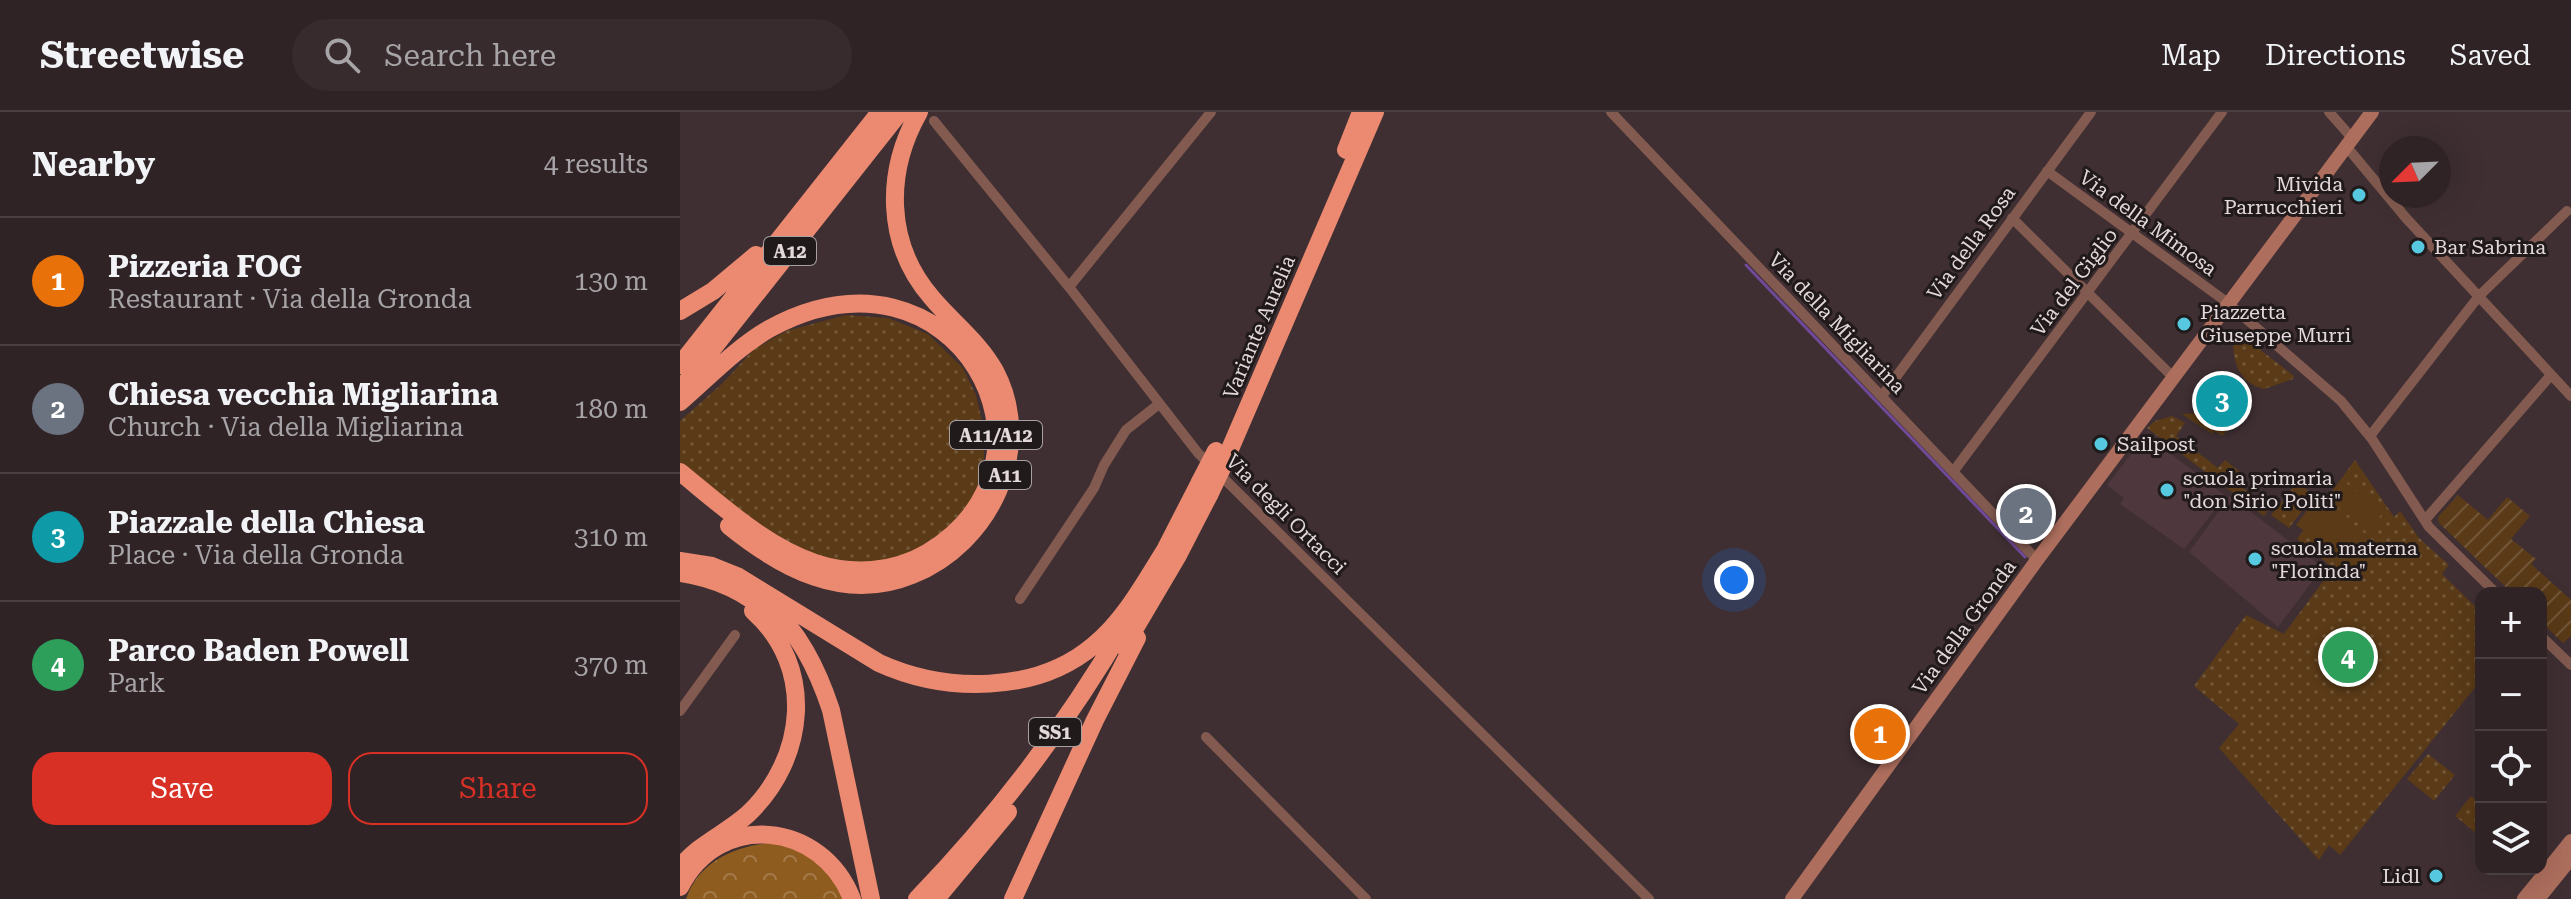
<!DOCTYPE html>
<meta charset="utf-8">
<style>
:root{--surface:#2f2326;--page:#372b2e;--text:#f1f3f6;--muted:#a7a4a7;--line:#4a4043;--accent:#d93025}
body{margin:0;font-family:"Roboto Serif",serif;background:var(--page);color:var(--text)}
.controls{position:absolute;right:24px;bottom:24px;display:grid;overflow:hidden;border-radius:16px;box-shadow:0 8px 32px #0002}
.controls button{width:72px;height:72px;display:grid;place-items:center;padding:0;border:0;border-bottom:2px solid var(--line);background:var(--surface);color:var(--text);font:40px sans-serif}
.compass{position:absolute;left:1699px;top:24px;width:72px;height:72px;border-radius:50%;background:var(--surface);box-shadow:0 8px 32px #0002;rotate:246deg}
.you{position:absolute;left:1054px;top:468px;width:28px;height:28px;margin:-20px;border:6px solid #fff;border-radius:50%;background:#1a73e8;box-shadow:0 0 0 12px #1a73e833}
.badge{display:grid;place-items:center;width:52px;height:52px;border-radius:50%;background:var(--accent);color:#fff;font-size:26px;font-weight:700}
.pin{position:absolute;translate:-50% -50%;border:4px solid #fff;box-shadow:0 2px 8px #0006}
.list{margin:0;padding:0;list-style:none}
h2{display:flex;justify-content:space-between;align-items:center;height:104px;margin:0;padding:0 32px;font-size:34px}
h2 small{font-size:26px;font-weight:400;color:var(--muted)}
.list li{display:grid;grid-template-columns:52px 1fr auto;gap:24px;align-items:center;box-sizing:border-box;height:128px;padding:0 32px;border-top:2px solid var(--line)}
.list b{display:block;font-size:30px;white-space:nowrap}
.list p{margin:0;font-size:26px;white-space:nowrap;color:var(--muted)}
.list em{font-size:26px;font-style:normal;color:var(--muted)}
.actions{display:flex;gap:16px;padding:24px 32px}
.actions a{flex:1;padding:18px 0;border:2px solid var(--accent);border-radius:24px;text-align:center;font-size:28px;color:var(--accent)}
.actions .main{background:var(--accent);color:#fff}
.icon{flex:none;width:44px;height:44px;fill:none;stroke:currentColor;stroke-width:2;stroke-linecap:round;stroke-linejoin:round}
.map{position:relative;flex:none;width:1891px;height:787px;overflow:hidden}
header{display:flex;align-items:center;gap:48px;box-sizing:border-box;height:112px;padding:0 40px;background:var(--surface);border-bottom:2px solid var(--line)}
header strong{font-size:38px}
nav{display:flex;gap:44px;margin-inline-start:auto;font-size:28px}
.search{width:560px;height:72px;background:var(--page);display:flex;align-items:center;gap:20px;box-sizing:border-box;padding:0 28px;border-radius:44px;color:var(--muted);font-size:30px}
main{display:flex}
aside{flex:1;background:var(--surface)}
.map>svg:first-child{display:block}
.built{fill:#4f383d}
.grass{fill:url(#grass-dots)}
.forest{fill:url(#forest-crowns)}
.garden{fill:url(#garden-furrows)}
.pitch{fill:#5a3a17}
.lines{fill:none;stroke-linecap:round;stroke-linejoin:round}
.stream{stroke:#704a98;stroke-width:3}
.street{stroke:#825a4f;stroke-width:10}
.secondary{stroke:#ad6e5d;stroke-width:14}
.highway{stroke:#eb8a70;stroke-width:18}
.highway-bridge{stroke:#eb8a70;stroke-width:18}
.poi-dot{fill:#56c9e1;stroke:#211a1b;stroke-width:3}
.labels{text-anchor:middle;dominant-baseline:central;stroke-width:6;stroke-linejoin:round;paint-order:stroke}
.shield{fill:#211a1b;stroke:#a9a0a1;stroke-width:2}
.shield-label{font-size:18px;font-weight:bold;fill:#e3d9db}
.poi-label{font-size:20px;fill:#e3d9db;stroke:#211a1b;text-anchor:start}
.street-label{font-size:20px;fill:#e3d9db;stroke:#211a1b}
</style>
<header>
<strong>Streetwise</strong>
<div class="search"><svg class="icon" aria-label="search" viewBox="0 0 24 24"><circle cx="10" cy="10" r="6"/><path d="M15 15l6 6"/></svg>Search here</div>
<nav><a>Map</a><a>Directions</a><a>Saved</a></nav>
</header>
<main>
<aside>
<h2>Nearby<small>4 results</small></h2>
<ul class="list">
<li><span class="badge" style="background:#e8710a">1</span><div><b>Pizzeria FOG</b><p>Restaurant · Via della Gronda</p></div><em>130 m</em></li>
<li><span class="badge" style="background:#6b7280">2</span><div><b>Chiesa vecchia Migliarina</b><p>Church · Via della Migliarina</p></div><em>180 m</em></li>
<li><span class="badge" style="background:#0f9aa8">3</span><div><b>Piazzale della Chiesa</b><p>Place · Via della Gronda</p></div><em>310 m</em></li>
<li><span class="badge" style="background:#2e9e5b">4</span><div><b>Parco Baden Powell</b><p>Park</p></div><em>370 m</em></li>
</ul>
<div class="actions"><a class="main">Save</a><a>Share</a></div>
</aside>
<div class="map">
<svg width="1891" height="787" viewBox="0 0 1891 787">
<defs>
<pattern id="grass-dots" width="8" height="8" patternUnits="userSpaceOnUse" patternTransform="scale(2)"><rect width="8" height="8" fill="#5a3a17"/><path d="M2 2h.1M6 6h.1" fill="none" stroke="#725638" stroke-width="1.8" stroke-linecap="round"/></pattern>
<pattern id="forest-crowns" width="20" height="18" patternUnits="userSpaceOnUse" patternTransform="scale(2)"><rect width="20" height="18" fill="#8f5c1f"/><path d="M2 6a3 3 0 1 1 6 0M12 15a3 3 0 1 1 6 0" fill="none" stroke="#a47a4a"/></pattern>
<pattern id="garden-furrows" width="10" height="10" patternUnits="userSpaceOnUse" patternTransform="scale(2)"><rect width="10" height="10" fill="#5a3a17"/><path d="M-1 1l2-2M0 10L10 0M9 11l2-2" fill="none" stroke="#725638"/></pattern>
</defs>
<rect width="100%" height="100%" fill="#3f2f32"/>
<!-- built -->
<path class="built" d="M1466,323L1546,384L1504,437L1440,392L1444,386L1427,373Z
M1550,384L1643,455L1598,515L1509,440Z"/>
<!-- grass -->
<path class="grass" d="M166,203L208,206L248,222L283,256L296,283L304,319V352L295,383L283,405L229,443L189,451L141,446L87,419L0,352V309L44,270L73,238L106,219Z
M1565,226L1614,264L1613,267L1584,277C1561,271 1555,256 1553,234Z
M1518,301L1554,306L1543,324L1534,319L1532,322L1502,302Z
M1492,304L1505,311L1496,324L1538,356L1545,348L1565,364L1559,373L1589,396L1584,404L1467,316L1475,309Z
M1675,348L1714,405L1720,399L1739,426L1769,453L1762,462L1801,500V568L1660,743L1649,733L1639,748L1539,636L1559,612L1514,574L1566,503L1604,522L1653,456L1617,427Z
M1617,370L1634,383L1609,416L1591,403Z
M1748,642L1775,663L1754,689L1727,667Z
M1791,684L1801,693V725L1775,704Z"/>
<!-- forest -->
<path class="forest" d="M99,730L139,746L167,787H6C19,747 60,732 99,730Z"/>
<!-- garden -->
<path class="garden" d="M1778,383L1808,408L1827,385L1850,404L1831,427L1856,447L1851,452L1891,488V524L1883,531L1861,510V481H1832L1759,411L1758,405Z"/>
<!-- pitch -->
<path class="pitch" d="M1666,371L1704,399L1689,419L1651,390Z
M1637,385L1687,423L1666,450L1616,413Z"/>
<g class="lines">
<!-- stream -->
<path class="stream" d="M1066,153L1345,445"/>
<!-- street -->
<path class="street" d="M931,0L1357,448
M1649,0L1672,26
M254,9L389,175L518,341L969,787
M1666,34L1726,106L1891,284
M1367,59L1548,191L1661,289L1692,327L1749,415L1816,481
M1332,106L1493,265
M389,175L531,0
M1202,284L1411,0
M1690,324L1799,184L1887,99
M1273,360L1542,0
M1745,408L1871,263
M340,487L414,376L424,353L446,318L479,292
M1861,524L1891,553
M0,599L55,523
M526,625L686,787"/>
<!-- secondary -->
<path class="secondary" d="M1112,787L1357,448L1692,0
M1844,787L1891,729
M1858,787L1891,746"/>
<!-- highway -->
<path class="highway" d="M666,38L681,0
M0,199L33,179L76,143
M0,253L200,0
M0,278L220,0
M0,290C28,266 56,236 89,217C275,115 402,348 247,441C213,461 172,463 135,451C84,433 42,394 0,360
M541,358L695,0
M49,414C101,456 164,491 232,463C310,432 356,337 315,259C299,230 273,211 252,186C205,132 205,60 239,0
M481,446L520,370
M0,449L32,454L57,464L199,551C265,581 356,582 414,533C445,508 466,468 487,435
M0,461C34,466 65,479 90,503
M86,490C119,520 137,556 151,598L191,787
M444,535L497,445L529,383
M0,756C18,732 46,722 68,702C126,647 136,555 73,499
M0,775C39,698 142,709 172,787
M237,787C316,705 387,612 444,514
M256,787L328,700
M333,787L415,608L457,526"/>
<!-- highway-bridge -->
<path class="highway-bridge" d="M520,370L536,339
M529,383L541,358"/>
</g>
<!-- markers -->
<g class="poi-dot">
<circle cx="1679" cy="83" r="8"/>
<circle cx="1738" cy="135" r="8"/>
<circle cx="1504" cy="212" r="8"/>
<circle cx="1421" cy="332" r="8"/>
<circle cx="1487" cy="378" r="8"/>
<circle cx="1575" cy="447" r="8"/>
<circle cx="1756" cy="764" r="8"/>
</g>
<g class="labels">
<!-- shield labels -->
<g class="shield">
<rect x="84" y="125" width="52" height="28" rx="6"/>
<rect x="270" y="309" width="92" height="28" rx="6"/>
<rect x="299" y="349" width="52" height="28" rx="6"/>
<rect x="349" y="606" width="52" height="28" rx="6"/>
</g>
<g class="shield-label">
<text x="110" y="139">A12</text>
<text x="316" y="323">A11/A12</text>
<text x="325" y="363">A11</text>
<text x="375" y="620">SS1</text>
</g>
<!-- poi labels -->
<g class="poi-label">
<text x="1663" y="72" text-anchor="end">Mivida<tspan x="1663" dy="23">Parrucchieri</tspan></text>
<text x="1754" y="135">Bar Sabrina</text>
<text x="1520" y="200">Piazzetta<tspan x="1520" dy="23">Giuseppe Murri</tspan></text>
<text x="1437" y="332">Sailpost</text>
<text x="1503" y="366">scuola primaria<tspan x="1503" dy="23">"don Sirio Politi"</tspan></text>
<text x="1591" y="436">scuola materna<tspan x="1591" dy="23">"Florinda"</tspan></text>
<text x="1740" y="764" text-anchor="end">Lidl</text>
</g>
<!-- street labels -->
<g class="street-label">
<text transform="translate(1468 111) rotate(36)">Via della Mimosa</text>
<text transform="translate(1291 131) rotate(-54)">Via della Rosa</text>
<text transform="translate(1394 170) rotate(-53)">Via del Giglio</text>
<text transform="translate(1157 211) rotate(46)">Via della Migliarina</text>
<text transform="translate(579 215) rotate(-67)">Variante Aurelia</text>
<text transform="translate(606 402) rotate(45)">Via degli Ortacci</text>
<text transform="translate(1284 515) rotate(-54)">Via della Gronda</text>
</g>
</g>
</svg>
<div class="controls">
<button>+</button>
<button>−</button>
<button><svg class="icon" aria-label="locate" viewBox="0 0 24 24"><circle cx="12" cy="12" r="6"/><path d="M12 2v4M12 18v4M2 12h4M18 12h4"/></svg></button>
<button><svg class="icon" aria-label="layers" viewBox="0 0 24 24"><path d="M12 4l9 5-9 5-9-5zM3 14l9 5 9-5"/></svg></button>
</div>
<svg class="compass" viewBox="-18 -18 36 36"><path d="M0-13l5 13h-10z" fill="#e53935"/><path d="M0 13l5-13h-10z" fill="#a7a4a7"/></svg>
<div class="you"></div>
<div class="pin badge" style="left:1200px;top:622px;background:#e8710a">1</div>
<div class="pin badge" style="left:1346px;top:402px;background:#6b7280">2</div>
<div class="pin badge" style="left:1542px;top:289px;background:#0f9aa8">3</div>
<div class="pin badge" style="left:1668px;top:545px;background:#2e9e5b">4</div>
</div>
</main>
